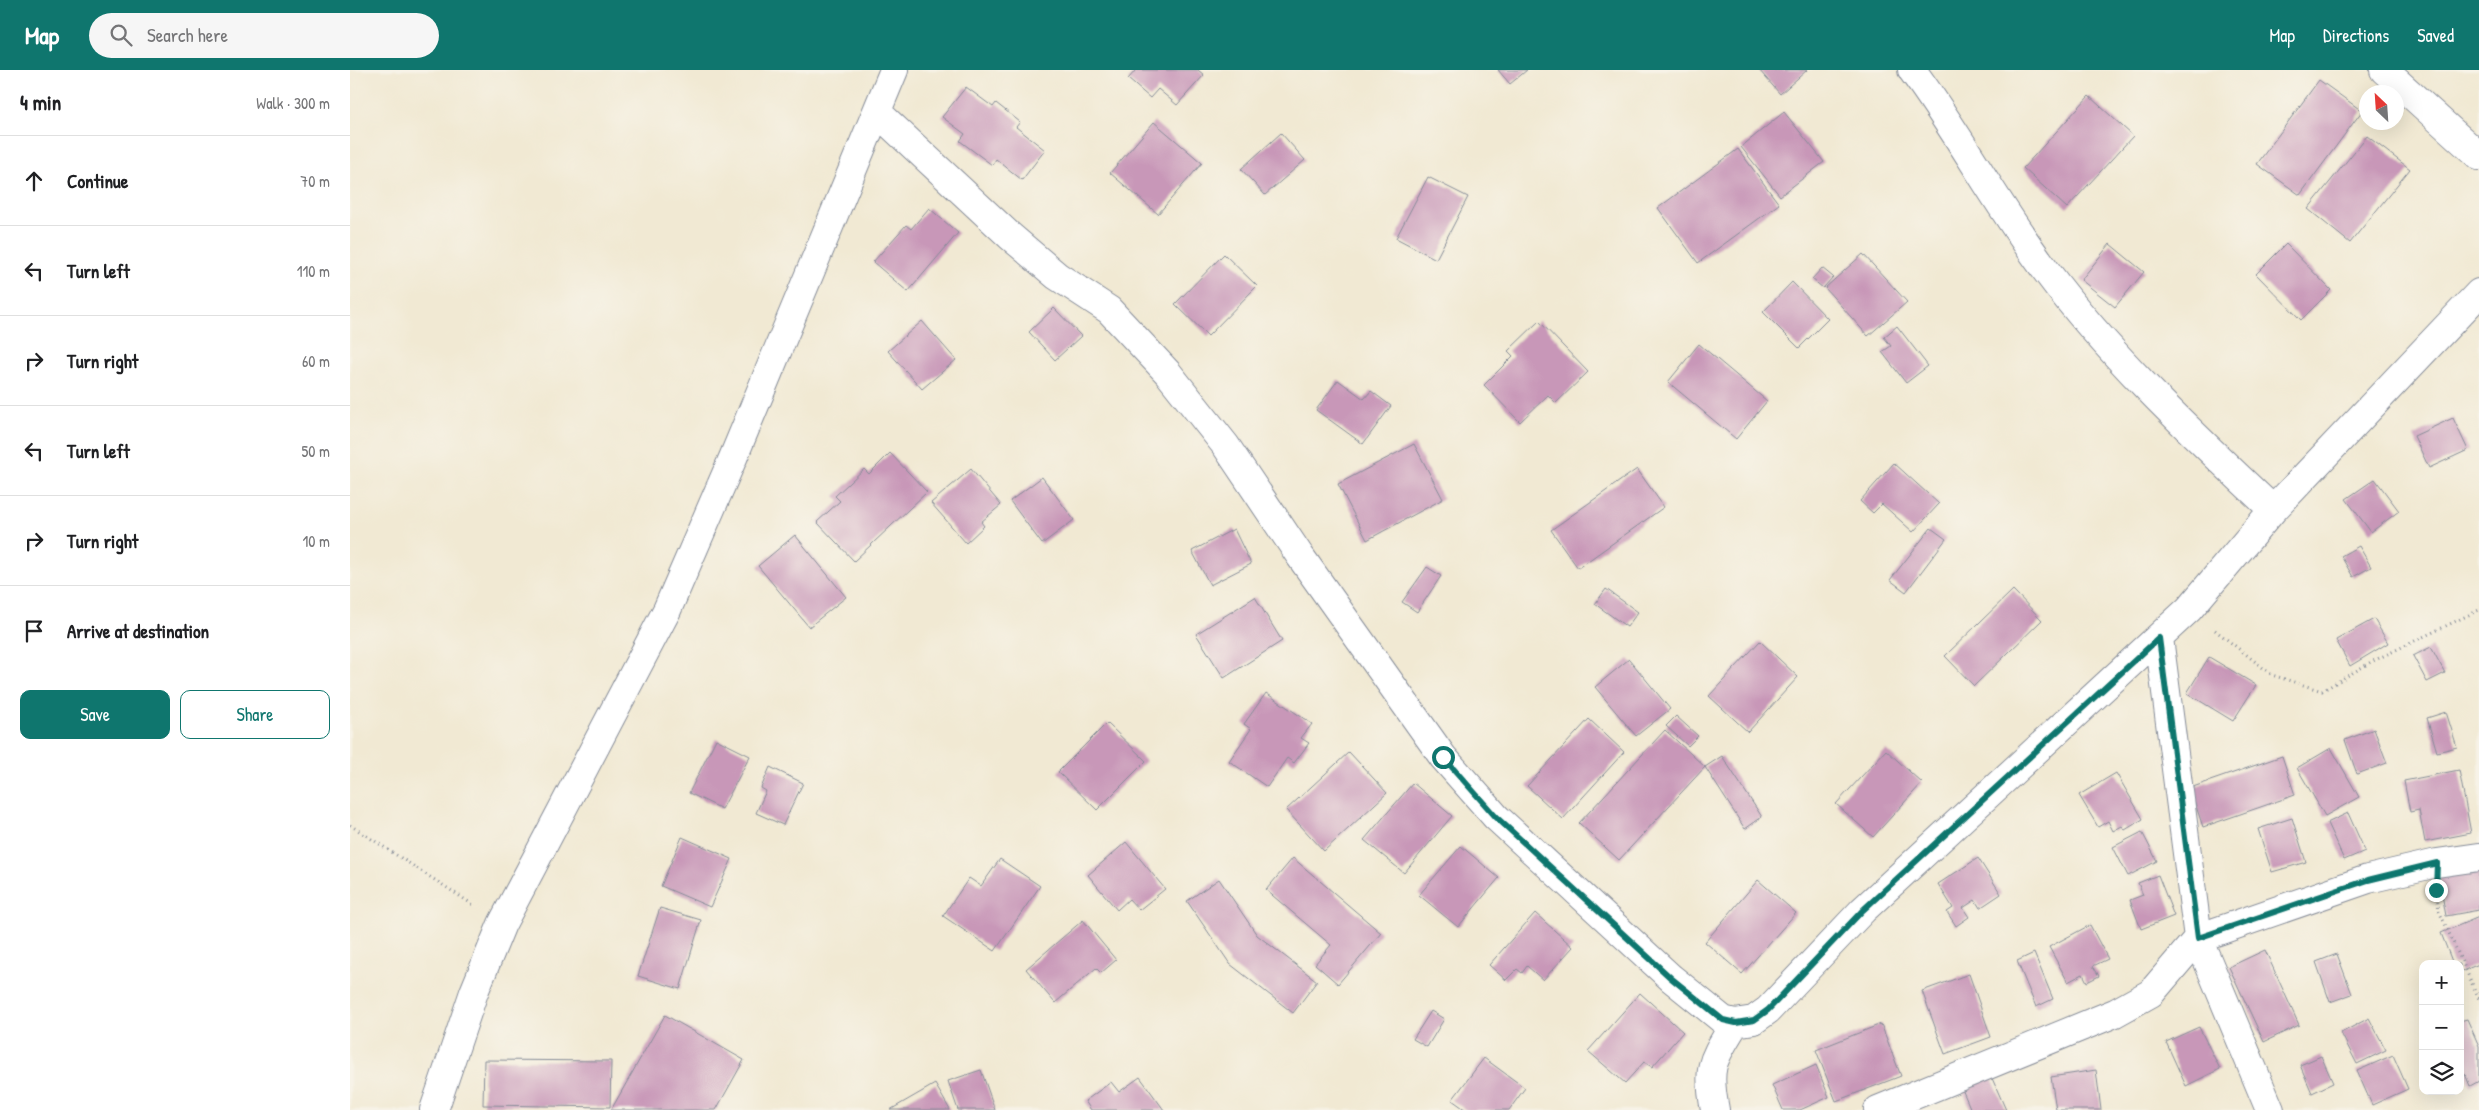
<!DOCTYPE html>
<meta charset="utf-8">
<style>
:root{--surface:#fff;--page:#f6f6f6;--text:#202124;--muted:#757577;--line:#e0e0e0;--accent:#0f766e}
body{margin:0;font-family:"Patrick Hand",sans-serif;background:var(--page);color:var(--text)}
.controls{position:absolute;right:15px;bottom:15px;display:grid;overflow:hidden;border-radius:10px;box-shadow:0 5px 20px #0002}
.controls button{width:45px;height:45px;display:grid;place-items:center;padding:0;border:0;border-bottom:1px solid var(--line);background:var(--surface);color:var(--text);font:25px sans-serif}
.compass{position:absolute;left:2009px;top:15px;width:45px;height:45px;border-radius:50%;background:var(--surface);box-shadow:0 5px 20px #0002;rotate:335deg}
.stop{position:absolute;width:15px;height:15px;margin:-11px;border:4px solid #0f766e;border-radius:50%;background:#fff}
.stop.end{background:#0f766e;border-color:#fff;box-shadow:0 1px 5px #0008}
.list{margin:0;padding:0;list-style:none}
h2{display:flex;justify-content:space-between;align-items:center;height:65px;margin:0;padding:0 20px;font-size:21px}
h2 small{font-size:16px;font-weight:400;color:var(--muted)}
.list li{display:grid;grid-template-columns:32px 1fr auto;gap:15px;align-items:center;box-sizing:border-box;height:90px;padding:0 20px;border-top:1px solid var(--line)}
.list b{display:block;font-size:19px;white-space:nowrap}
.list em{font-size:16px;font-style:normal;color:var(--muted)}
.actions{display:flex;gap:10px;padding:15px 20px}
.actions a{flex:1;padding:11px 0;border:1px solid var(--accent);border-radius:10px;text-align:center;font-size:18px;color:var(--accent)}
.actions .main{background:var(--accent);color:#fff}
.icon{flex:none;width:28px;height:28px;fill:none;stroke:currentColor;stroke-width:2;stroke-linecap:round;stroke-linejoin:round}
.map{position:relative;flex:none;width:2129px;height:1040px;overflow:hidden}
header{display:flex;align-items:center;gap:30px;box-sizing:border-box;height:70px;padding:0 25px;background:var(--accent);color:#fff}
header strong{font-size:24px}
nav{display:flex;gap:28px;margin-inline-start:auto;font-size:18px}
.search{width:350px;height:45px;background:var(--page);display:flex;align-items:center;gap:12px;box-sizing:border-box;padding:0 18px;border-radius:28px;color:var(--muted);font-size:19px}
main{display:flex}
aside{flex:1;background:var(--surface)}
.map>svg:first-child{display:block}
.building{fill:#c897b8}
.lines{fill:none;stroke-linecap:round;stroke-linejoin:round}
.minor-casing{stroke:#868c98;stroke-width:30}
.path{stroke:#868c98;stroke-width:3;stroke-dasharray:1 4;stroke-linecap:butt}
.minor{stroke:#fff;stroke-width:28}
.route{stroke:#0f766e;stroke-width:6}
</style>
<header>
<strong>Map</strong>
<div class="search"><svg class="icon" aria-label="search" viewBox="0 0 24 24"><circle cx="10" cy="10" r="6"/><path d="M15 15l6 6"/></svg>Search here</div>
<nav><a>Map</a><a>Directions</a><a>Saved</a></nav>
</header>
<main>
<aside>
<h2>4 min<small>Walk · 300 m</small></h2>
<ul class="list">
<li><svg class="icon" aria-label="ahead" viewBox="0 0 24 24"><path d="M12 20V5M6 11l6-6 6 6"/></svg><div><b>Continue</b></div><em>70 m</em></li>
<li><svg class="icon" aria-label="left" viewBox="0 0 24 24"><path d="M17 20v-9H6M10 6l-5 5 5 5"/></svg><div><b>Turn left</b></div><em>110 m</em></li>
<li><svg class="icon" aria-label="right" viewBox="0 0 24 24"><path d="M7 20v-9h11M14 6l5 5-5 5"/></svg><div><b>Turn right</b></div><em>60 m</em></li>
<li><svg class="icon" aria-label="left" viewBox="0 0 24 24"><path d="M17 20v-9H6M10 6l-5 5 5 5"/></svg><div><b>Turn left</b></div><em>50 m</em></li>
<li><svg class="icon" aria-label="right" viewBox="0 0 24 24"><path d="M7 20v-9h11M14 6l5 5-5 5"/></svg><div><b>Turn right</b></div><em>10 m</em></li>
<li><svg class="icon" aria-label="arrive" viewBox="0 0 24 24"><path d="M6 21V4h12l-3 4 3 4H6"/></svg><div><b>Arrive at destination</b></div></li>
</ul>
<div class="actions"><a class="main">Save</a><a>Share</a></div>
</aside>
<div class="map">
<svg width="2129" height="1040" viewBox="0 0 2129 1040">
<rect width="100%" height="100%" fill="#f7f3e8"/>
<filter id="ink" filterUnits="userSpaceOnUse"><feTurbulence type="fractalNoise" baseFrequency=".02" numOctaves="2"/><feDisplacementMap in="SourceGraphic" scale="10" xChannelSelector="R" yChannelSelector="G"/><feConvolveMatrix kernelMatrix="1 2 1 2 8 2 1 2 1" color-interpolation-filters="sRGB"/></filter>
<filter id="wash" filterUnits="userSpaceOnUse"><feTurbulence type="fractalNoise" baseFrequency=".0096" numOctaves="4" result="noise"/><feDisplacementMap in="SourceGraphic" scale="20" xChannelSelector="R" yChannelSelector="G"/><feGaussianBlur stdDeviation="1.12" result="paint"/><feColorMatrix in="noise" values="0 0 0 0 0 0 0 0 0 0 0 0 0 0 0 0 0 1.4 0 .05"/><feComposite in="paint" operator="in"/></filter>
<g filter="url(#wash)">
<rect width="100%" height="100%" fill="#f1e9d3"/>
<g id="blocks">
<!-- building -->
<path class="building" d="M786,0H848L854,5L827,35L808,19L800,28L778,9Z
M1148,0H1177L1160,14Z
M1409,0H1457L1430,24Z
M1969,10L2012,41L1950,125L1907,94Z
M616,17L643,37L646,33L670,52L666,57L695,80L672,110L646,89L642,95L610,71L615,64L592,47Z
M1739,26L1783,66L1717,138L1673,98Z
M1434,42L1474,92L1430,126L1391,77Z
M804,52L852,93L808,144L760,103Z
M931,63L955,90L915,125L891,99Z
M2017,66L2060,99L2000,173L1958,139Z
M1388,79L1429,134L1348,193L1308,138Z
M1078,107L1118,127L1086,189L1046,168Z
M579,138L608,163L558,222L523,192L556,155L561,159Z
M1760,174L1794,202L1765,237L1731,210Z
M1936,174L1981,220L1951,250L1906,204Z
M874,184L907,216L858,266L825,234Z
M1513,184L1557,232L1518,266L1475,218Z
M1472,198L1483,207L1473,218L1462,209Z
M1442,212L1478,249L1449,278L1413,242Z
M704,238L731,266L705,290L679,262Z
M572,251L606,290L572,319L538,281Z
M1189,251L1238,302L1206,333L1198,325L1170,352L1134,315L1163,286L1158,281Z
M1547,256L1578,296L1556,313L1532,282L1541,276L1534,267Z
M1349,274L1417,331L1386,369L1318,312Z
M988,310L1014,329L1021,321L1041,336L1013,374L966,340Z
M2103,348L2118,380L2079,398L2064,366Z
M1064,374L1093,429L1017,470L988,414Z
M540,383L577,422L504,491L467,452L490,431L485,426L514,399L519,404Z
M1544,393L1589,434L1563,462L1532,434L1523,443L1510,431Z
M621,399L651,435L631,452L634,456L616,473L581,433Z
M1287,399L1314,437L1228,498L1201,460Z
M692,407L724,450L692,474L660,431Z
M2025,409L2049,441L2021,462L1996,429Z
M1581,458L1596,469L1556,522L1540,510Z
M884,459L901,494L860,515L842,481Z
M445,465L496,527L459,557L408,496Z
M2009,476L2021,497L2003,507L1991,486Z
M1077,497L1091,506L1067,542L1052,532Z
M1256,519L1288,542L1277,557L1245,534Z
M1663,520L1692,550L1624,616L1595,586Z
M905,527L932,571L874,608L846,564Z
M2024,549L2038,573L2000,596L1986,570Z
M1410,571L1448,607L1398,662L1359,626Z
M2081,577L2095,603L2077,612L2063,586Z
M1859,587L1906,615L1883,651L1837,623Z
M1279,589L1320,639L1286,666L1245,617Z
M916,623L962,654L951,668L959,673L944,693L937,688L917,717L879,691L901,659L894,654Z
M2096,642L2107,677L2087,682L2077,648Z
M1326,646L1348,666L1338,676L1316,656Z
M1239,649L1274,682L1213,749L1177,716Z
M757,653L796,691L747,740L708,702Z
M2024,659L2037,693L2007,704L1995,670Z
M1315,660L1355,697L1269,790L1229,753Z
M366,669L400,686L372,739L339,723Z
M1981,678L2009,727L1975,746L1947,698Z
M1536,680L1572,713L1523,767L1486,734Z
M999,682L1037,723L974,781L936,740Z
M1372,686L1412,747L1395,759L1355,697Z
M1932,686L1945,725L1853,757L1840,718Z
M420,697L453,713L433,755L406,743L416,721L411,718Z
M2109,700L2121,763L2075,772L2069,740L2060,742L2054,711Z
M1766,703L1793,749L1775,760L1772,756L1763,761L1758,751L1748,757L1729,725Z
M1063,713L1102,746L1054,803L1014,770Z
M1998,743L2015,781L1994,790L1977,753Z
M1942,748L1956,792L1922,802L1908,759Z
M1792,762L1807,791L1778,806L1763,777Z
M332,767L382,789L360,837L311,816Z
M776,772L815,819L789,840L779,829L767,840L738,805Z
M1111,776L1149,808L1108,857L1069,825Z
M943,788L1031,863L988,914L965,894L981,875L916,820Z
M1628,788L1651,824L1630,838L1625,830L1613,838L1619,847L1606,856L1597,842L1603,838L1588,814Z
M650,789L690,816L645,881L593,846L619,808L631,816Z
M2129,796V840L2096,846L2088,803Z
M1808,805L1824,846L1791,859L1780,830L1793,825L1788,813Z
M869,809L907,865L967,911L943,943L880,894L837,831Z
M1408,810L1446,843L1392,904L1355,872Z
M310,838L351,850L330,919L288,906Z
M1185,843L1223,877L1193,910L1177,896L1172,903L1167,899L1156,910L1139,895Z
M2129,847V894L2110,902V894H2103L2091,863Z
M733,850L766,890L751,903L746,898L705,933L676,899Z
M1740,855L1758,889L1743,896L1749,906L1737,912L1733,904L1718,912L1699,877Z
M1915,880L1949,955L1914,972L1879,897Z
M1684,883L1703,929L1686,937L1667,891Z
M1987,884L2002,924L1980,932L1966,892Z
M1619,904L1641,967L1595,984L1572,921Z
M1290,923L1333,962L1302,997L1294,992L1275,1013L1238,981Z
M1081,941L1094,949L1077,977L1063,969Z
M315,945L394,990L366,1040H261Z
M2019,948L2036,980L2007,994L1991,963Z
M2117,949L2129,976V1011L2120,1016L2115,1004L2110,1006V951Z
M1531,954L1551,1006L1486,1031L1466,980Z
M1849,957L1870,999L1836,1016L1816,972Z
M2043,985L2058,1019L2022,1035L2007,1001Z
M1971,986L1983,1013L1962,1023L1950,995Z
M1134,988L1175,1018L1159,1040H1116L1102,1030Z
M134,990L261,991L260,1037L133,1035Z
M1466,995L1479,1027L1450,1040H1433L1422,1015Z
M631,1000L645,1040H608L598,1011Z
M1746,1000L1751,1040H1706L1701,1007Z
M1641,1006L1656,1040H1621L1612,1019Z
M790,1007L814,1040H741L735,1031L761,1012L769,1022Z
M585,1014L600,1040H540Z"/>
</g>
</g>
<g filter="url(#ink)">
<use href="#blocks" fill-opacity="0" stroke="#868c98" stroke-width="1"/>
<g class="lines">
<!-- minor casing -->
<g class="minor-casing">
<path id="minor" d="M1562,0C1610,65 1648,137 1697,202C1762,289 1844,365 1923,440
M2034,0L2129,86
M527,42L660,166L707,206L759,240L818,303L876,376L950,486L1093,687L1146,747L1321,908L1373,950L1385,953L1404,950L1418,940L1513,840L1839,539L1923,440L2129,223
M1809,568L1848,868L2018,809L2087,793L2129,787
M1848,868L1920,1040
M84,1040L124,922L152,854L317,540L383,388L544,0
M1365,1040C1356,995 1363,990 1385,953
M1528,1040L1765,943L1801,923L1848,868"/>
</g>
<!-- path -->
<path class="path" d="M1865,560L1922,605L1972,621L2021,592L2129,540
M0,755L125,836
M2087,826L2089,841L2129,929"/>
<!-- minor -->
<use href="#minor" class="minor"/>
</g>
</g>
<g class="lines" filter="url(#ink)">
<!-- route -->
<path class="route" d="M1093,687L1146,747L1321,908L1373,950L1386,953L1404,950L1418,940L1513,840L1809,568L1848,868L2018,810L2087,793L2086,820"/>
</g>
</svg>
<div class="controls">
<button>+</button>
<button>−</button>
<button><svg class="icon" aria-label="layers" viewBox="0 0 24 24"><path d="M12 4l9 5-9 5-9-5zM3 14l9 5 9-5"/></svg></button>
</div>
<svg class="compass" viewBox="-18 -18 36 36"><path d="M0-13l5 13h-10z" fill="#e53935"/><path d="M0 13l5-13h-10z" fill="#757577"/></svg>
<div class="stop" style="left:1093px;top:687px"></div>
<div class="stop end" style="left:2086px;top:820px"></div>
</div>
</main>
